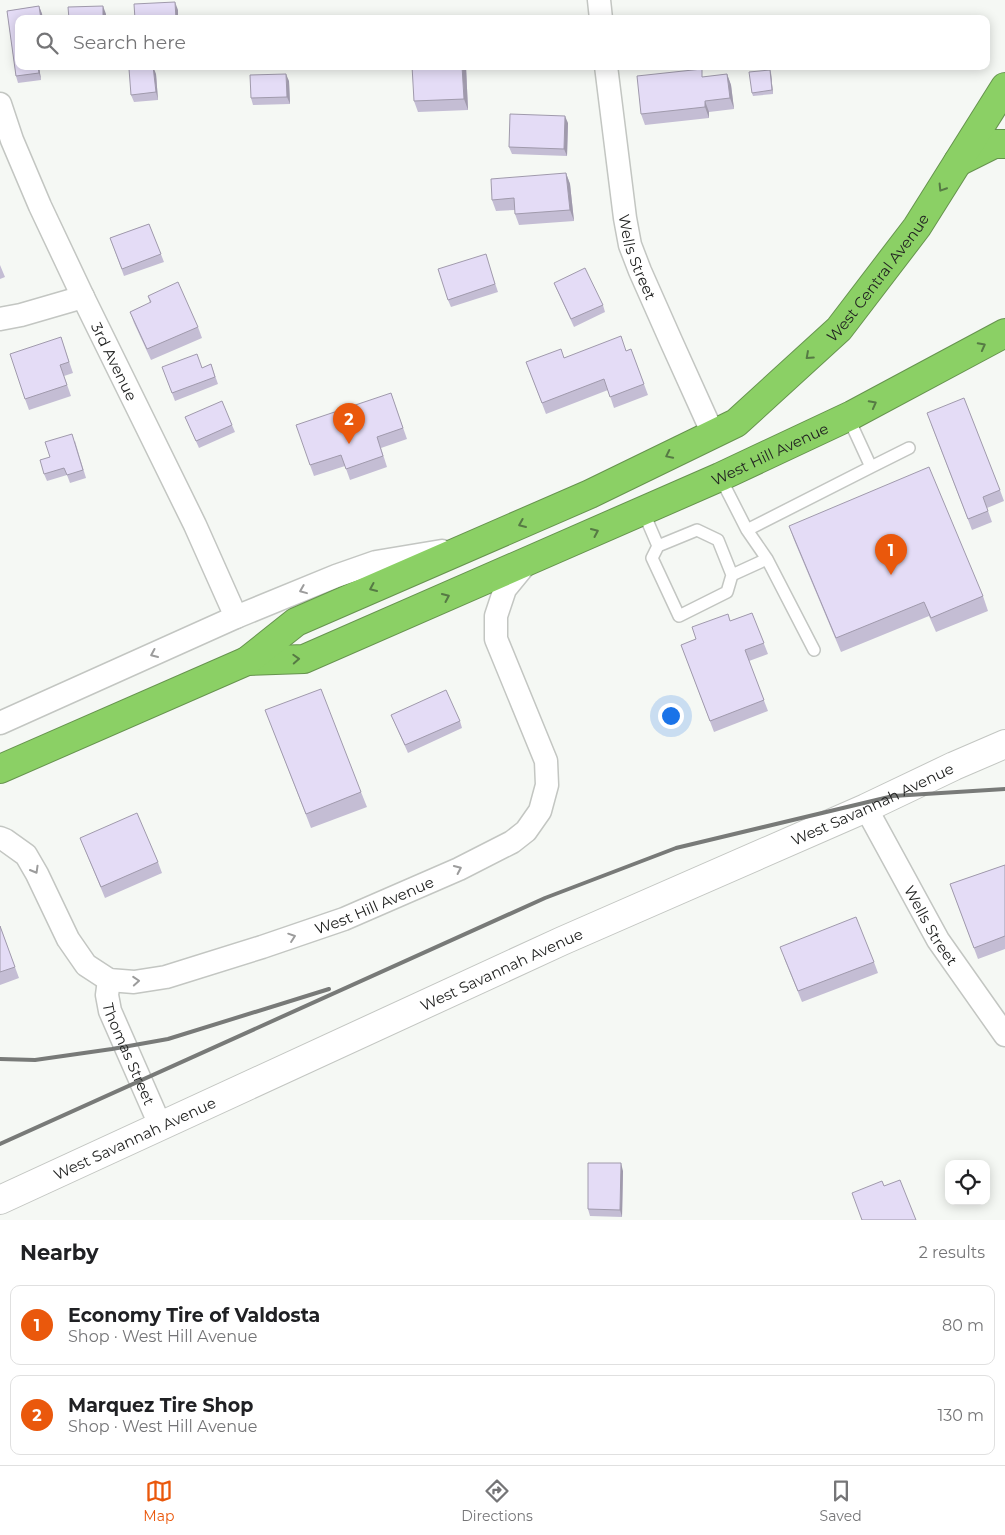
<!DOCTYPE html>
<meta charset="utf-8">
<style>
:root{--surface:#fff;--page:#f2f2f2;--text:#202124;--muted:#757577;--line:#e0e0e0;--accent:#ea580c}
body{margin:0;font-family:Montserrat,sans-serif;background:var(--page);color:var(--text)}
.controls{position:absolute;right:15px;bottom:15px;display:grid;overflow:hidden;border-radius:10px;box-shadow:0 2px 12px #0003}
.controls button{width:45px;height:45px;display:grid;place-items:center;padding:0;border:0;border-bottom:1px solid var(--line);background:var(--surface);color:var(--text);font:25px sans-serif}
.you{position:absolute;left:670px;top:715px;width:18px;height:18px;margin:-12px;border:4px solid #fff;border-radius:50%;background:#1a73e8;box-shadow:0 0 0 8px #1a73e833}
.badge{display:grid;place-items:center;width:32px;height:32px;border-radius:50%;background:var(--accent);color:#fff;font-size:16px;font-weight:700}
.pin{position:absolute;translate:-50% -41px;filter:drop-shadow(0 1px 2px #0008)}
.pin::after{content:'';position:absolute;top:26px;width:18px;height:15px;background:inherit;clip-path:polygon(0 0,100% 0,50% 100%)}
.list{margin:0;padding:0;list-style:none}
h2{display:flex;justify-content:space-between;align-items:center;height:65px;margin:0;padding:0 20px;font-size:21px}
h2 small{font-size:16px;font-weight:400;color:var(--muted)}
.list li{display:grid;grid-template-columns:32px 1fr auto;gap:15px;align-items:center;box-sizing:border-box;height:80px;margin:0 10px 10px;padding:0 10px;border:1px solid var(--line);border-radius:10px}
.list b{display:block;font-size:19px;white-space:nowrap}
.list p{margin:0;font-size:16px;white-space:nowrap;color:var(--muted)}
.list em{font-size:16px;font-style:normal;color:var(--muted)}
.icon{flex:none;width:28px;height:28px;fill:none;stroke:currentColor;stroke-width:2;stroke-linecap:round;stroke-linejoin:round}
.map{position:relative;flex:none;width:1005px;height:1220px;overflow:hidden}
.search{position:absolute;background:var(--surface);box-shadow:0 2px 12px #0003;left:15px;right:15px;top:15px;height:55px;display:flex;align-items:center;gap:12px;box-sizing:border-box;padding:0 18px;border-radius:10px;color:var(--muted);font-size:19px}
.sheet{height:245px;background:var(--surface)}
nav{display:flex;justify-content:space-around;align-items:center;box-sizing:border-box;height:70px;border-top:1px solid var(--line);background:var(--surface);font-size:14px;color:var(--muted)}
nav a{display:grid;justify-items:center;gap:2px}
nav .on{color:var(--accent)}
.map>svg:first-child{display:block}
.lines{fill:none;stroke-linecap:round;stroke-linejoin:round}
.lane-casing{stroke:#c3c6c2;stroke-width:14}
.street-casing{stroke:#c3c6c2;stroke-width:25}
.secondary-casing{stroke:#c3c6c2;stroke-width:30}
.highway-casing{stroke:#66934e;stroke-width:30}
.lane{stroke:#fff;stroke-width:11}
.street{stroke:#fff;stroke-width:22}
.secondary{stroke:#fff;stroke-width:28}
.highway{stroke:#8bd065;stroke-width:28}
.rail{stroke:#787a78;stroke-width:4}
.wall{fill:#c4bdd4}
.shaded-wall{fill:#a09aac}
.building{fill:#e4dcf6;stroke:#a09aac}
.oneway{stroke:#567a44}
.oneway2{stroke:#9c9c9c}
.labels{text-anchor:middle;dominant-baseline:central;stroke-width:5;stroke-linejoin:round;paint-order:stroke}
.street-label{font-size:15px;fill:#222322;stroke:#fff}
</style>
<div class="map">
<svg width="1005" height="1220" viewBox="0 0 1005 1220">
<rect width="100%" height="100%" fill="#f5f8f4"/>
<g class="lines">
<!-- lane casing -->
<g class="lane-casing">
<path id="lane" d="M871,467L909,448
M720,477L747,530L767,559L814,650
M643,511L658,546L697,530L718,540L732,575L727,592L679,616L652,558L658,546
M747,530L871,467L848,417
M732,575L767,559"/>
</g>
<!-- street casing -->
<g class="street-casing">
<g id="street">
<path d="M599,0L601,19"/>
<path id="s1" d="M606,66L625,218L630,245L640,271L671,341L713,434"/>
<path id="s2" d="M0,104L12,140L40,206L83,297L195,525L236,617"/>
<path d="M0,319L21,315L83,297"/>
<path d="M0,723L236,617L336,576L376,562L442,551"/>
<path id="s3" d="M866,808L938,940L1005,1035"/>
<path id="s4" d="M0,838L5,840L26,855L37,874L68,939L86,965L109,980L134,982L166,977L262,947L344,919L459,869L512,842L526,831L540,811L547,785L546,761L496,639V616L505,589L528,561"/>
<path id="s5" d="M109,980L107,995L110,1011L160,1125"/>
</g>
</g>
<!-- secondary casing -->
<g class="secondary-casing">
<g id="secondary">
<path id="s6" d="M0,1200L562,941L866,808L954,766L1005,744"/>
</g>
</g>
<!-- highway casing -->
<g class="highway-casing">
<g id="highway">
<path d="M958,162L994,144H1005"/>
<path id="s7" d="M247,661L304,659L720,477L852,415L1005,333"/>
<path id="s8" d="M0,769L247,661L296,622L590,494L736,423L839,329L917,227L1005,87"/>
</g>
</g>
<!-- lane -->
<use href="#lane" class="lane"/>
<!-- street -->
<use href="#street" class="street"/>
<!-- secondary -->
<use href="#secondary" class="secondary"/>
<!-- highway -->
<use href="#highway" class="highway"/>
<!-- rail -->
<path class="rail" d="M0,1059L35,1060L112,1049L168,1039L329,989
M0,1144L545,898L676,848L893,796L1005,789"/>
</g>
<!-- wall -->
<path class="wall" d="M39,6L42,14L43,19H19V66H39L41,80L18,83L16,76L7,11Z
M72,66H107V67L72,68Z
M160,66H180V67L161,68Z
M466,66L468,110L418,112L414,101Z
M770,70L771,73L773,94L753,96L752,93Z
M156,74L158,100L134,102L131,95Z
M727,74L731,85L734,109L709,112V118L645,125L641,114L705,77Z
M289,81L290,104L253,105L251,98Z
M568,123L567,156L512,154L509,147Z
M566,173L570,184L574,221L519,225L515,214V210L496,211L492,200Z
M149,224L164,262L124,276L110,238Z
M488,262L498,292L451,307L448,300Z
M0,265L5,277L0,279Z
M554,283L603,305L605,312L574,327L557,290Z
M148,296L198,327L202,338L151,360L134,323L130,312L150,303Z
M61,337L73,373L64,376L71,396L29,410L25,399Z
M631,349L648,395L614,408L608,390L546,414L526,362L626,351Z
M211,364L218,384L175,401L162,367L202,368Z
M391,393L407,439L381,448L387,467L350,480L345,466L314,476L310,465Z
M185,417L232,425L235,432L199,448Z
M931,424L1000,490L1004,501L987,508L992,522L972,530Z
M75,441L86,478L70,483L67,475L47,481L44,474L50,457Z
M789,526L983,596L988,611L936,632L929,616L841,652L794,540Z
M752,613L768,654L749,661L768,711L714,732L681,645L696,639L730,621Z
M391,715L460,721L462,728L408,753Z
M271,725L361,792L367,807L311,828Z
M80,838L158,862L162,873L105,898Z
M1005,865V949L978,959L950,884Z
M0,926L19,978L0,985Z
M784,958L874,962L878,973L802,1002Z
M623,1171L622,1217L590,1216L588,1209Z"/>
<!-- shaded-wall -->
<path class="shaded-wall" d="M175,2L178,10V19H176Z
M39,6L42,14L43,19H41Z
M103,6L106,14V19H103Z
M38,66H39L41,80L39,73Z
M153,66L156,74L158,100L156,92Z
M462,66H466L468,110L464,99Z
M770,70L771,73L773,94L772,90Z
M286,74L289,81L290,104L287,97Z
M727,74L731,85L734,109L730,98Z
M705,101L709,112V118L705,107Z
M565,116L568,123L567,156L564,149Z
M566,173L570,184L574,221L570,210Z
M621,1163L623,1171L622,1217L620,1210Z"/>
<!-- building -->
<path class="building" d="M175,2L176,19H135L134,4Z
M39,6L41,19H19V66H38L39,73L16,76L7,11Z
M103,6V19H69L68,7Z
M153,66L156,92L131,95L129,69Z
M412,66H462L464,99L414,101Z
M702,69V77L727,74L730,98L705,101V107L641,114L637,76Z
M770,70L772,90L752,93L749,72Z
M286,74L287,97L251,98L250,75Z
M510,114L565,116L564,149L509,147Z
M566,173L570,210L515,214L514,198L492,200L491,179Z
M149,224L161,254L122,269L110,238Z
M486,254L495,284L448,300L438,269Z
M585,268L603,305L571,319L554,283Z
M178,282L198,327L147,349L130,312L151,302L148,296Z
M621,336L626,351L631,349L644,384L610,397L604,379L542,403L526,362L561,349L564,358Z
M61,337L69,362L60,365L67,385L25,399L10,354Z
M197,354L202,368L211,364L215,377L172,393L162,367Z
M391,393L403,428L377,437L383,456L346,469L341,455L310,465L296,425Z
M964,398L1000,490L983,497L988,511L968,519L927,413Z
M222,401L232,425L196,441L185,417Z
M72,434L83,470L67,475L64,468L44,474L40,460L50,457L45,442Z
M929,467L983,596L931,618L924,602L836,638L789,526Z
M752,613L764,643L745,650L764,700L710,721L681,645L696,639L692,627L728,614L730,621Z
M321,689L361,792L306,814L265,710Z
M446,690L460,721L405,745L391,715Z
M137,813L158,862L101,887L80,838Z
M1005,865V936L974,948L950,884Z
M856,917L874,962L798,991L780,947Z
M0,926L15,967L0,972Z
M588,1163H621L620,1210L588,1209Z
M900,1180L916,1220H862L852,1193L882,1181L884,1186Z"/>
<!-- one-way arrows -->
<defs><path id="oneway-chevron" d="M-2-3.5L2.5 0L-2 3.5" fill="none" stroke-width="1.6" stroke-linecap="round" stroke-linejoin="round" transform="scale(1.25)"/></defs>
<g class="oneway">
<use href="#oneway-chevron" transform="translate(942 188) rotate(122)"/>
<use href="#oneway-chevron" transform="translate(982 346) rotate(-28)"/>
<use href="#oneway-chevron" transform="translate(809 356) rotate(138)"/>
<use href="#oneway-chevron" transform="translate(873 404) rotate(-28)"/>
<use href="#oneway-chevron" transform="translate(669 455) rotate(154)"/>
<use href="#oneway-chevron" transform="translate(522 524) rotate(157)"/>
<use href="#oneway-chevron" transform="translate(595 532) rotate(-24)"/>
<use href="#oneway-chevron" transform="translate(373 588) rotate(156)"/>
<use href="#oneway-chevron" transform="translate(446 597) rotate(-24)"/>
<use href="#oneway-chevron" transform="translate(296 659) rotate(-3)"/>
</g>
<g class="oneway2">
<use href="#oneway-chevron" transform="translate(303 590) rotate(158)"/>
<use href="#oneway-chevron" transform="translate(154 654) rotate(156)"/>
<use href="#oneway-chevron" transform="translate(458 869) rotate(-25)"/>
<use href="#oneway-chevron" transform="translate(35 870) rotate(60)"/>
<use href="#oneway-chevron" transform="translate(292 937) rotate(-19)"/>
<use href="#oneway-chevron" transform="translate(136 981) rotate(-4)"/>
</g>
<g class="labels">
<!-- street labels -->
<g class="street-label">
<text stroke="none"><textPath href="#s1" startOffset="194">Wells Street</textPath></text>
<text stroke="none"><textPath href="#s8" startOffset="1019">West Central Avenue</textPath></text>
<text stroke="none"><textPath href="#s2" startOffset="282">3rd Avenue</textPath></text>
<text stroke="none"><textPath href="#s7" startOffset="566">West Hill Avenue</textPath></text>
<text stroke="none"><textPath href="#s6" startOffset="958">West Savannah Avenue</textPath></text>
<text stroke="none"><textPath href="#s4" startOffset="462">West Hill Avenue</textPath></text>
<text stroke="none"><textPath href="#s3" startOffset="134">Wells Street</textPath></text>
<text stroke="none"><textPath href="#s6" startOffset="552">West Savannah Avenue</textPath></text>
<text stroke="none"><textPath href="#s5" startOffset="78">Thomas Street</textPath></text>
<text stroke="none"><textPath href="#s6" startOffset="148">West Savannah Avenue</textPath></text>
</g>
</g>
</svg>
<div class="controls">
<button><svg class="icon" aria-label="locate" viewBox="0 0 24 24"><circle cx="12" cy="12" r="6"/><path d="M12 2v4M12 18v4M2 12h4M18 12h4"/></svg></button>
</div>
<div class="you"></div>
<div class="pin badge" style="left:891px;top:575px">1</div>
<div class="pin badge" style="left:349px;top:444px">2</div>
<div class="search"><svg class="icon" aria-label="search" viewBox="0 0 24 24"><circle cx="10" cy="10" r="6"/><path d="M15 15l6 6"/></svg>Search here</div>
</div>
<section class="sheet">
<h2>Nearby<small>2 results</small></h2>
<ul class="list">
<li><span class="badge">1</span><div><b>Economy Tire of Valdosta</b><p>Shop · West Hill Avenue</p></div><em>80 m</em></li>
<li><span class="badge">2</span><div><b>Marquez Tire Shop</b><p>Shop · West Hill Avenue</p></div><em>130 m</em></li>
</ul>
</section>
<nav>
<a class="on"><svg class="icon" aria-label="map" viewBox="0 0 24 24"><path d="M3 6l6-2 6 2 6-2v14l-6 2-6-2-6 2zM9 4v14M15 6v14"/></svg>Map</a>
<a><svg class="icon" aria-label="directions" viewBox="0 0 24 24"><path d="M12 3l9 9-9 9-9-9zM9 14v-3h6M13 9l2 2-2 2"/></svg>Directions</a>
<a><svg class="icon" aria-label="saved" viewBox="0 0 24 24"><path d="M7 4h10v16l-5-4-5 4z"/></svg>Saved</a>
</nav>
